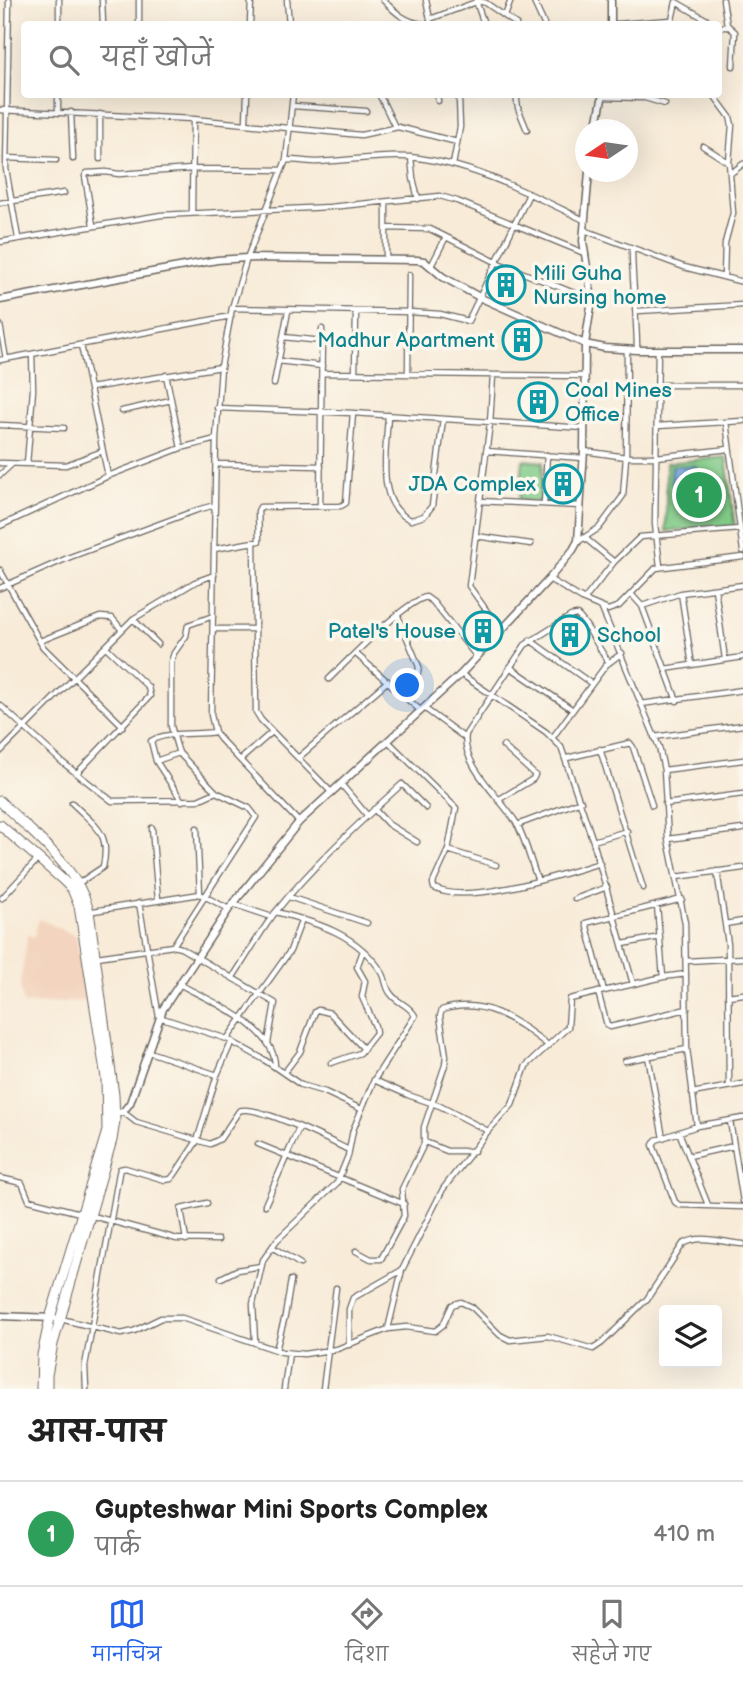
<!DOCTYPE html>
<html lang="hi">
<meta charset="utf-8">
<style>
:root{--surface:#fff;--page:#f2f2f2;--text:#222;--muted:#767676;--line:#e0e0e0;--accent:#2563eb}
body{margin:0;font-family:"Balsamiq Sans","Playpen Sans Deva",sans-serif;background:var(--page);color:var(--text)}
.controls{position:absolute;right:21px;bottom:21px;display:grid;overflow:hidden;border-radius:7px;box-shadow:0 7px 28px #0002}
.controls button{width:63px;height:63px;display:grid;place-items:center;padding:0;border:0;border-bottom:2px solid var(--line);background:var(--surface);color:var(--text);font:35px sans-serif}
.compass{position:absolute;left:575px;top:119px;width:63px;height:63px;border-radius:50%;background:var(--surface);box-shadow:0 7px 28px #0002;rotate:257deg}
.you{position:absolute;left:408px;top:686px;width:24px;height:24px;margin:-18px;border:5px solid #fff;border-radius:50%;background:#1a73e8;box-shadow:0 0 0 10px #1a73e833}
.badge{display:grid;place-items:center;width:46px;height:46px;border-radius:50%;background:var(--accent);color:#fff;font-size:23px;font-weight:700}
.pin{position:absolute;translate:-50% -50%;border:4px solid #fff;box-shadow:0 2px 7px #0006}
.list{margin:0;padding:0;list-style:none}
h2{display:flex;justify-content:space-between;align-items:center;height:91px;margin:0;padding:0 28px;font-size:30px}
h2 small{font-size:23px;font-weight:400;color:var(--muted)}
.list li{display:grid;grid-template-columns:46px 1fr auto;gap:21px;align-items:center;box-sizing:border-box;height:105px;padding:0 28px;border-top:2px solid var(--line)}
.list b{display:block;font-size:26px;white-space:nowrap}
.list p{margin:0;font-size:23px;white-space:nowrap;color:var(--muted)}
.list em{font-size:23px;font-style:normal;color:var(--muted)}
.icon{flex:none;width:38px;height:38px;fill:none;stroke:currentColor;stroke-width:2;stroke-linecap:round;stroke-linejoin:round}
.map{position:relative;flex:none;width:743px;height:1389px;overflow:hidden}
.search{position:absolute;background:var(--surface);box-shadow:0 7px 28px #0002;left:21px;right:21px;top:21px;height:77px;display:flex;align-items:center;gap:18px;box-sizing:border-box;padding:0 24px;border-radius:7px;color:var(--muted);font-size:26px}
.sheet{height:196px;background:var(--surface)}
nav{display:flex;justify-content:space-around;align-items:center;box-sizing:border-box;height:98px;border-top:2px solid var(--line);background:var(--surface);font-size:19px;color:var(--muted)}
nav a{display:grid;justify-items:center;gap:4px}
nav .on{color:var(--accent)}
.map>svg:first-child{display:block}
.built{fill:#f3d4be}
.green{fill:#80ca87;stroke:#4e7352;stroke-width:2}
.water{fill:#78aae4;stroke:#4a6380;stroke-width:2}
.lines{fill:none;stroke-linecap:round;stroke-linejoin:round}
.street-casing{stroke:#69645e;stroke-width:7}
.secondary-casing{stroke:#69645e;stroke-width:9}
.highway-casing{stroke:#69645e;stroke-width:11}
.street{stroke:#fff;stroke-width:4.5}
.secondary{stroke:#fff;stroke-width:6}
.highway{stroke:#fff;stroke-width:9}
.labels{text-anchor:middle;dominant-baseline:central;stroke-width:7;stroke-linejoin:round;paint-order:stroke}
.culture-label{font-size:21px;fill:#0d838f;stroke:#fbf7ec;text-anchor:start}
</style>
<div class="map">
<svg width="743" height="1389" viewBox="0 0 743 1389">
<rect width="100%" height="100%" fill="#fbf7ec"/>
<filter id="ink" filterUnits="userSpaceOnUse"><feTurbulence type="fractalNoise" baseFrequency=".0143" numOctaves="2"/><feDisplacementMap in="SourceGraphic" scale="14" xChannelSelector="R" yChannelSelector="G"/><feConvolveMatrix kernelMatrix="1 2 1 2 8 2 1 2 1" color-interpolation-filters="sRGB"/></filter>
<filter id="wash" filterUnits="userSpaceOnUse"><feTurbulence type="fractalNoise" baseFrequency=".00686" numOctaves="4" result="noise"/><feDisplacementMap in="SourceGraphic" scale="28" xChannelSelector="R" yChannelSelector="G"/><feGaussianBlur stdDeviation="1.57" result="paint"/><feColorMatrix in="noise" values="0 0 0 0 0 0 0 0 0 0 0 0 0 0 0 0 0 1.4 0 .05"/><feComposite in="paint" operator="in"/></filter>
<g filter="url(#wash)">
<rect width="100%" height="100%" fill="#f8ebd8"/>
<!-- built -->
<path class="built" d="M39,919L76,936L87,1001L23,1004L20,983L28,935L34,937Z"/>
<!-- green -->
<path class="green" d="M726,457L735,527L666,531V463Z
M523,460L543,462L541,502L519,500Z"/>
<!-- water -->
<path class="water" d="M672,466H696V484L671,483Z"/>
</g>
<g filter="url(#ink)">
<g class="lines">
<!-- street casing -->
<g class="street-casing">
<path id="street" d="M9,0L6,169L18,238
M102,0L103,24
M139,0V24
M287,0L289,24
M383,0C395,12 406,23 424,24
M426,0L431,24
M533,0L544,24
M723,0L727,25L735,32L733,66
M476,1L484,24
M676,2L714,24
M505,16L511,0
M430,19L479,1L486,3L516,24
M59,24V0
M250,24L251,0
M617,24L671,20
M671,24L676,2
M718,27H729
M293,94L286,160L247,258L232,308L221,367L216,439L211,715L215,732L220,739L299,822
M379,94L395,127
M437,94L438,101
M516,94L518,108L527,130
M713,94L730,117L732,125L729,162L733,213L725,243L724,277
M602,97L645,98L665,104
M293,106L366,111
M0,110L193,119L361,135L398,127L457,142
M58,111V94
M71,112L73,159
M100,114V159
M246,122L247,94
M703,146L728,162
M411,157L413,178L418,199
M6,158L56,160
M286,160C297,160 308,162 318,162C349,161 379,155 409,157C472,163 528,193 584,220
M453,165L460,127L459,98
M730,174L743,164
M0,203L64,193
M386,203V260
M192,213L193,119
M93,225L85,176L87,173L106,172L119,174L192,169L282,170
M386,228L430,229L498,263L592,300
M584,230L684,267L743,282
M0,242L161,215L330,207L440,196L457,201L584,253
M632,248C632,282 637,316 637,350
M431,266L446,237
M232,308L409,312L440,314L468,321L529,194
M637,311L743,305
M0,325L6,359
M283,337L322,341
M81,345L108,476
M658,350L655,524L660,566
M0,360L231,316
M278,361L322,366
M355,372L356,311
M322,373L584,376
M408,373L409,275
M166,375L181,448
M493,375L490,423L469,586L501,631
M274,384L288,311
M657,385H743
M90,388L221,367
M217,408L353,413L584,428
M122,411L171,400
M388,415C387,447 374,505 411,520L424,516L432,506L443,419
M726,422L743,551
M0,425L64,428
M657,426L743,421
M486,451L583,458
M584,451L626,457H656L729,449
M0,463L66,465L103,451
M27,464L33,390L32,354
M216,464L321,466
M0,475L12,464
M480,501L581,506
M544,504L547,455
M320,506L322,329
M0,526L108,476L181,448L216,439
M476,536L531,544
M585,538L614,562
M579,541L599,528L623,496L626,457L627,349
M254,543L256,712L261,720L332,793
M214,549L259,541L258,511L260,507L341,506L346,503L353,413
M0,570L43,647L123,726
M549,579L584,600L608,610L619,606L656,568L743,557
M0,588L70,557L197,510L215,505
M715,589L725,659
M681,593L692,665
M632,595L642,606L677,701
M584,600L614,562L640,537L740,529
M642,606L681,593L743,585
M602,609L659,747L664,770L668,839L685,923L687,1049L697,1126
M133,619L158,644
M213,629H254
M530,640L592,684
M40,641L100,617L112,618L122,630
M355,653L421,711
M510,667L573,710
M665,669L743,657
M461,674L546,732L561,747L593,841L633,984
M329,679C347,661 403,603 426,597L433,602L477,657
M398,691L418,673L419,667L398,616
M641,704L743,690
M0,705L62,762L112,801L198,800L216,792
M424,708L465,738
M553,737L606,665L622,653
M654,737L743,725
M388,741L456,808L448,850L433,883L434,888C467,906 564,874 600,863
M600,749L643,888
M0,752L133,619L195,582L214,575
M298,758L388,681
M567,758L630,743L633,747L652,805
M240,760L272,732
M156,761L179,753
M664,770L743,760
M77,773L150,696L148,687L106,647
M341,784L367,815
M498,800L533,779L535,775L503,746
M182,801L156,761L151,741C166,731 196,735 215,732
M72,803C95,826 111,832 103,867L79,883
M665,804L743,794
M374,809L388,824L417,842
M517,825L581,801
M152,828L158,900
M197,828L200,894
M668,839L743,829
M593,841L627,831
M448,850L496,865
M717,871L728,944L729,1086
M676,877L743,868
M538,881C531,863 526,841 517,824C502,799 460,764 466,734L525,645L571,616L577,615C590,626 597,648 609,662
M289,897L367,923
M2,898L38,859
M575,899L607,887
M139,903L159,1017L227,1039L263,1059L301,1085L325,1092L361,1109
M233,904L272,917
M657,905L663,977
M81,913L200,894L229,909
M725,924L743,921
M623,944L660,937
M173,946L256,817L249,808L216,792L179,753L177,747L171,726V662L174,653L186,636L188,625L213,616
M97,957L173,946L181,948L275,1003L268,1043
M686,961L743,958
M233,977C247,956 259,934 274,914C312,866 357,825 402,784L426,808
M179,984C210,1001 275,1026 275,1066
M604,991L586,923L682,899
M598,992L607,1025L610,1027L687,1009
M728,996L743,994
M227,1039L290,951L302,919
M149,1052L217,1075
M648,1056L663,1138
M625,1061L687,1049
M331,1063L360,1053L376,1033L375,1026L362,997L365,981L357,967L363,951
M284,1073L300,1052L315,1012L318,1010L330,1013L364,1049
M374,1080L408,1095L440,1106L488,1131
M692,1093L743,1084
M123,1112L136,1122L210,1144L220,1139L239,1111C255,1103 330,1141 349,1150
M743,1118L697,1126L656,1140L653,1145L675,1202L679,1205L743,1207
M730,1121L743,1201
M679,1132L708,1205
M425,1142L447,1151H474
M258,1144L404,1204
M689,1156L734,1146
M0,1178L22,1183L29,1200L80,1213
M265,1205L299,1128
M89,1215L177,1239L218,1240
M186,1240L181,1209L207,1203
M272,1247L300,1264
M356,1251L371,1259H381L404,1216L402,1189L424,1144V1127L445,1065L446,1056L440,1016L442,1010C484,996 516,1021 548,1045
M221,1278L237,1270L261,1266
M61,1319L121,1334L134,1331L161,1318H182L282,1352L304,1354L337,1349L388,1329L406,1327L435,1331L443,1325L452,1305L461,1302L472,1307L500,1335L510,1340L548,1336L593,1349L602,1343L647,1299L683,1244C701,1233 723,1243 743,1244
M388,1329L402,1270L443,1189L488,1131L512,1105L526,1066L568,1027L570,999L663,977L686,974
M255,1342L253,1304L263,1260L277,1240L337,1183L348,1156L353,1130L374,1080L415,1016C410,1005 397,1003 391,994C386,989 386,980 383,974C358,934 318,923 276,912
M349,1345V1309L353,1298L402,1270
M276,1350L285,1316L291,1280
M86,1389L85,1366L119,1173L120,1169L125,1168L165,1180L171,1179L175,1174L197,1141L217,1075L232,1041
M284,1389L289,1353
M323,1389L336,1288"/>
</g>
<!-- secondary casing -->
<g class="secondary-casing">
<path id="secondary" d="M611,24V0
M596,130L603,94
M0,300L217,260L247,258L417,260L424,261L443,277L481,298L585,344L605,348L637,350H743
M113,1114L123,1112L130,1103L163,1009L229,909L299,822L461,674L549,579L573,550L578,541L584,451L585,344L592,300L583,241L589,172
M0,1316L54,1318"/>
</g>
<!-- highway casing -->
<g class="highway-casing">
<path id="highway" d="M0,801C32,834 77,865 89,911L114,1095L115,1121L112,1140L53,1344L47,1375V1389
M0,825L63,880L72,889L79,906L106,1078L107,1131L50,1318L42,1355L41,1389"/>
</g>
<!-- street -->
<use href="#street" class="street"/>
<!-- secondary -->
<use href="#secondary" class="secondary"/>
<!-- highway -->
<use href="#highway" class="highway"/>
</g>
</g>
<!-- icons -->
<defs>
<g id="building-ring" transform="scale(2.0125)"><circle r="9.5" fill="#fbf7ec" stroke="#0f9aa8" stroke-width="1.5"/><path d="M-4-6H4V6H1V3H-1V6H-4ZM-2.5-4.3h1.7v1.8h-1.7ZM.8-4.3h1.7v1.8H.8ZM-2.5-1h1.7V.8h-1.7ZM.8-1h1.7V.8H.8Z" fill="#0f9aa8"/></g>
</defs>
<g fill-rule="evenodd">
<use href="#building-ring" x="506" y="285"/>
<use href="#building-ring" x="522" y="340"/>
<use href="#building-ring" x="538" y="402"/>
<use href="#building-ring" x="563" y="484"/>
<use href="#building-ring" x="483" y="631"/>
<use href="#building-ring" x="570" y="635"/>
</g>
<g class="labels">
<!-- culture labels -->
<g class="culture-label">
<text x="533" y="273">Mili Guha<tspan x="533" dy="24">Nursing home</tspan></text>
<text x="495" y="340" text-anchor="end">Madhur Apartment</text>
<text x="565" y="390">Coal Mines<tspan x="565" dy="24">Office</tspan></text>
<text x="536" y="484" text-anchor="end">JDA Complex</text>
<text x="456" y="631" text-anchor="end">Patel's House</text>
<text x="597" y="635">School</text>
</g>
</g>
</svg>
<div class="controls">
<button><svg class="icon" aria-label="layers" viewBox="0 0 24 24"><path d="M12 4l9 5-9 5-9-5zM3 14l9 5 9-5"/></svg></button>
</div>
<svg class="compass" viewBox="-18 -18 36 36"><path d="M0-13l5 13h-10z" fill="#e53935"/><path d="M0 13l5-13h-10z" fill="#767676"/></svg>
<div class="you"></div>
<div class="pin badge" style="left:699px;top:495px;background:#2e9e5b">1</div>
<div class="search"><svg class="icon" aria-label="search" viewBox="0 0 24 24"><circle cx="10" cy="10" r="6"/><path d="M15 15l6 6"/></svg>यहाँ खोजें</div>
</div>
<section class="sheet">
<h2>आस-पास<small></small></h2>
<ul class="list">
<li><span class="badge" style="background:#2e9e5b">1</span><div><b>Gupteshwar Mini Sports Complex</b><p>पार्क</p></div><em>410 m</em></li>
</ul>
</section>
<nav>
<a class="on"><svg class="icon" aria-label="map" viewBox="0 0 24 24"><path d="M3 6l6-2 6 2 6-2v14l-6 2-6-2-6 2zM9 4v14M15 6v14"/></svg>मानचित्र</a>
<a><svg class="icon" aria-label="directions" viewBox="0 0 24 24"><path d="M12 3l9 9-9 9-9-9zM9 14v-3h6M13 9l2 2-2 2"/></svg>दिशा</a>
<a><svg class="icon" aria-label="saved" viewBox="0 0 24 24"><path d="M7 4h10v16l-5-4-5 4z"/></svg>सहेजे गए</a>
</nav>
